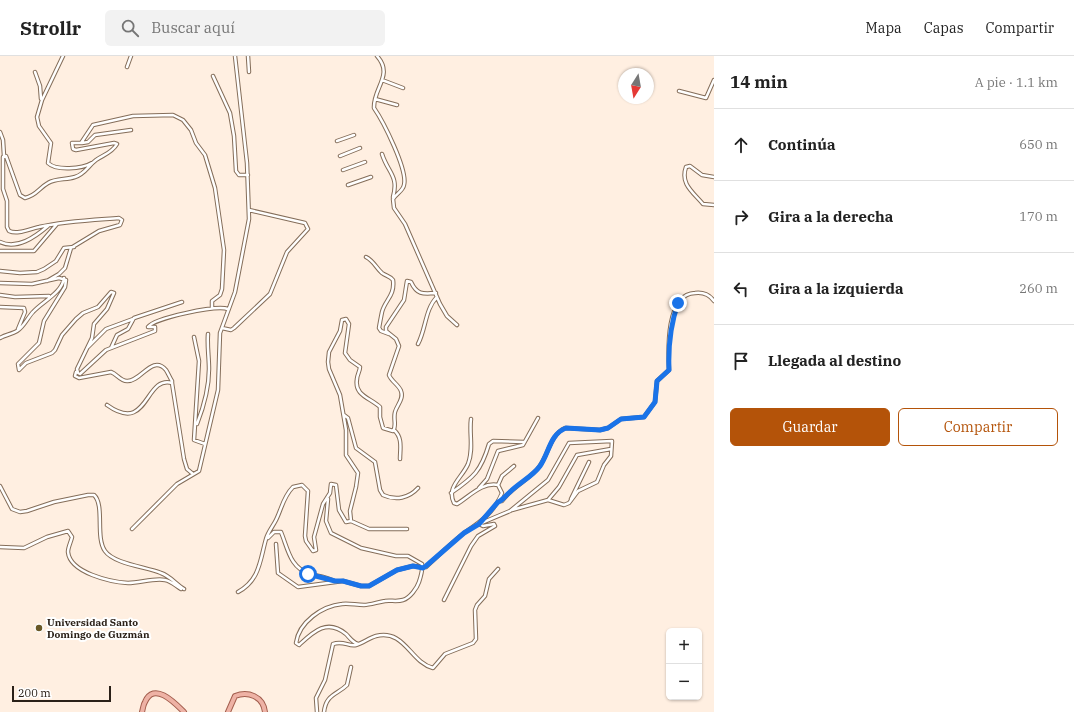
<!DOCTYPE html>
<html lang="es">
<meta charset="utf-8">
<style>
:root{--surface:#fff;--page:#f2f2f2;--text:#222;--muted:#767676;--line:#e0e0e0;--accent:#b45309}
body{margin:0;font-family:"IBM Plex Serif",serif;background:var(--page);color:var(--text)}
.controls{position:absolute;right:12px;bottom:12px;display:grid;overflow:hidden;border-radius:6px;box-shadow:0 1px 3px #0004}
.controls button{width:36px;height:36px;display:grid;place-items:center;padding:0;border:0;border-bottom:1px solid var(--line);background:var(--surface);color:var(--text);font:20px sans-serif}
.compass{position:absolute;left:618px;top:12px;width:36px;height:36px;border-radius:50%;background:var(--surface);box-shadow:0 1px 3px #0004;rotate:191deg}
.scale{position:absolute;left:12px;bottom:10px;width:99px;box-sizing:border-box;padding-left:4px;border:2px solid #2a2018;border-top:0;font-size:11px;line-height:14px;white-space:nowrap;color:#2a2018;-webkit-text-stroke:3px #fff;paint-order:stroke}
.stop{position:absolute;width:12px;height:12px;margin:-9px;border:3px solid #1a73e8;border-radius:50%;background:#fff}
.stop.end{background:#1a73e8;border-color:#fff;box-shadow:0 1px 4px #0008}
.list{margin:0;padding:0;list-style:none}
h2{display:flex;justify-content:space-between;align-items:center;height:52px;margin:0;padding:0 16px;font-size:17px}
h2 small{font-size:13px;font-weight:400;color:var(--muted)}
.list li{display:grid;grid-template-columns:26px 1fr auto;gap:12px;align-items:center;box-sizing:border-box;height:72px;padding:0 16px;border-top:1px solid var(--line)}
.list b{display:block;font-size:15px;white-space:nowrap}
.list em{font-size:13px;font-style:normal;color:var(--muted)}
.actions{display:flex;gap:8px;padding:12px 16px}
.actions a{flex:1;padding:9px 0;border:1px solid var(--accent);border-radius:6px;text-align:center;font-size:14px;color:var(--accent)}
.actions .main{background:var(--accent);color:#fff}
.icon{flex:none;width:22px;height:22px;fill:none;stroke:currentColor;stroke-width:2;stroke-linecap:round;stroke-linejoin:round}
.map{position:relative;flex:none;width:714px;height:656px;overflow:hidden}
header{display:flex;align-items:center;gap:24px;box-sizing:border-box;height:56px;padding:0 20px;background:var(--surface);border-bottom:1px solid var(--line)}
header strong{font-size:19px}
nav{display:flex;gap:22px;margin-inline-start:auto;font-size:14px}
.search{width:280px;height:36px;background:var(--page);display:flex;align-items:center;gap:10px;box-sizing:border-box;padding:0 14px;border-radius:6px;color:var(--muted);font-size:15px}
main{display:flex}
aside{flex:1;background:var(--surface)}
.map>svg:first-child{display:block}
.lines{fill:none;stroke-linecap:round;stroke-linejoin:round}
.street-casing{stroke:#846d59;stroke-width:4.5}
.primary-casing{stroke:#a25d4d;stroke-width:6}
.street{stroke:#fff;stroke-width:2.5}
.primary{stroke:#eeb2a5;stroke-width:4}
.route{stroke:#1a73e8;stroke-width:5}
.poi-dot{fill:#695826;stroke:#fff;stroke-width:1.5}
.labels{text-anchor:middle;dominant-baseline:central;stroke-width:4;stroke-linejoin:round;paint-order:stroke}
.poi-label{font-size:10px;font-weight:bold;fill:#2a2018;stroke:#fff;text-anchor:start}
</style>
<header>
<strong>Strollr</strong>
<div class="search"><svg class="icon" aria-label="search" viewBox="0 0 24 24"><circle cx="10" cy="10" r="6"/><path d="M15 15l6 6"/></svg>Buscar aquí</div>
<nav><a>Mapa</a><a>Capas</a><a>Compartir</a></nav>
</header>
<main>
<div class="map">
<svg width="714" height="656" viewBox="0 0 714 656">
<rect width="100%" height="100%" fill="#ffefe1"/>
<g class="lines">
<!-- street casing -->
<g class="street-casing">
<path id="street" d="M63,0L42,44L37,61L39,70L51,87L48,107C56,115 82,113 92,107
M248,0L249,16
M377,0C394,19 373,32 374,52C383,65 408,114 404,129C403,135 396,138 393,143L394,152L405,168L440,248L447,260L457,269
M127,11L131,0
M35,16L40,30L41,43
M213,20L230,57L234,80L236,115L239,119H248
M382,24L403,32
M679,35L706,42L714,24
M375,43L397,49
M0,76L3,84L4,100
M337,85L354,79
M82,87L88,86L95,79L131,74
M382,98C388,117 399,120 393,141
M340,100L360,92
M343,114L365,106
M714,121L702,119L690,110L686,111C680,128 693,136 703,148L714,149
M348,129L371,121
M0,186C17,194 35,181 48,170
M0,195H34L57,168
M366,201C374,205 376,212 382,217C386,220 390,220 393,224C395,240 385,244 382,256C381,261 380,266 379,272L381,275L389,278
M0,215L20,217L37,216L44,213L56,205L64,192L74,191
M47,225L59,218L65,212L71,192L99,175L120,169L122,164L119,162C92,164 65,165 39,171C29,173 18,179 9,175L7,171V145L3,133V101L6,100L20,139L25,142C36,140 39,132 48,127C56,122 66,124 75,121C85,118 88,110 96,104C103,99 112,97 117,88L114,87L76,94L73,93L72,87H81L93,69L133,60L173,59L183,64L191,74L196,87L205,99L215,132L224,194L222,233L220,239L212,245V252
M0,227L32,228L59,222L66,224L65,231L44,265L39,287L18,308L19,314L26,307L52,297L55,294L62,279L76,263L83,257L98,251L111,236L114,237L107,253L94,268L92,282L77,313L78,317L80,318L106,294L155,275V271H148C154,262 216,249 228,253
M0,239L15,241L49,240
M0,251L24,252L25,256L18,273
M222,272L231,274L234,272L270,238L287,196L308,173L305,167L249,154
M194,281L199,305L194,384L205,388
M0,282C5,279 12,278 17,275C24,271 28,261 33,256C43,245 62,237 64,222
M418,288C426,273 425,253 437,241
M88,291L106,273L133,263
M111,292L117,279L128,273L134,262L182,246
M76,316L75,320L79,322L111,316C117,318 120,325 127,325C141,326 152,298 166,314C168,317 170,322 172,325V327C144,319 149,379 107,349
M172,327L184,403L187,413L193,418
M344,359L348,362L356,392L375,406L380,434L383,439C396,445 409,442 418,432
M197,368C204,350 209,332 209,313C209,301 207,290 208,278
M394,374C403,382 400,393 400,403
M498,429L502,420L514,410
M0,430L12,453L20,456L27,455L54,446L88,439H94C105,449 95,481 105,495C114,508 147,511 161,517C170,520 176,528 184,533
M479,432L487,423L498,395L523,389L538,362
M451,437C474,421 481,415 489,388L493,385L524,386
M328,443L326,465L331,477L361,492L396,500H408L422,508C423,514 421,520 419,526C417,532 410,542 403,544C397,546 390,544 385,545C378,546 370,549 364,549C356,549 349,547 342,548C322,550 299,566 296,587L299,589C313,576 327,562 346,578C350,582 352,586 358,588
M571,443L589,406
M498,445H502C512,431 529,424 539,411C549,398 550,379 565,372L600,374L608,372L621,363L644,361L655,346L657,325L669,314C668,293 666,238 695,237C703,236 709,238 714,245
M512,454L548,444L559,431L577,399L611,393
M351,465L369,473H407
M479,468L510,455L548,424L569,387L612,385L611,400L604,409L597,426L578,435L569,447L564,449L548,444
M132,473L177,428L199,415L218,334L220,277L235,236L249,163L247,107L235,0
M268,482L274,476H281C288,493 290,512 310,518C318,520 327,521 334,525
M276,488L278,517L298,531L343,525L361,530H369L397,514L413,510L426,511C438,500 451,487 464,477C480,466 494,457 502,437L498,429C482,426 470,440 457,448L454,447C446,431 462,422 468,408C474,393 469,378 471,363
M0,491L24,492L47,481L68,475L72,481C71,486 68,491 68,496C70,517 111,526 128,527C140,527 153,522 165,524C171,525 176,530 181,533
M238,536C260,524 260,504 266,483C268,476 273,470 276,464C282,452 283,441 293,431L302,429L308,435L305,480L306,485L313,495L316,494L314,481L323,448L330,437L331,428L336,429L339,454L346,466L351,465L350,455L356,431L358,417L346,399V374L340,339L329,313L328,306L329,296L340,275L342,264L346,263L349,268L345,297L350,304L360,311C360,315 357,319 357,323C354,340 371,342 380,351V361L383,372L393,375C397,370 393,363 395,356C397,349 404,343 401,335C399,329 391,325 389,319L399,290L396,283L386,275V271L404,244L407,225L411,226C417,239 423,238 436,237
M444,544L471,490L478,480L495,470L494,468L483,470L479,468
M317,656L316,642L325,624L333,588C343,584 349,591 356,589C363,587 369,582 376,580C405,573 410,606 433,612L445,598L473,587L476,583L475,554L477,549L485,540L489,523L498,513
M324,656C326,638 337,639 347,629L351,611"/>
</g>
<!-- primary casing -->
<g class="primary-casing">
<path id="primary" d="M142,656C143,653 143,649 145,646C154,625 175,647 184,656
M228,656L235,640C248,635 263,640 265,656"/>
</g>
<!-- street -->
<use href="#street" class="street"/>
<!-- primary -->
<use href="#primary" class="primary"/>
</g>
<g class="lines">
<!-- route -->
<path class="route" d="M308,518L335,525H343L361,530H369L397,514L413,510L423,512L426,510L464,477L479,468L498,446C503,444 506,439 510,436C519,427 533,420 540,410C549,397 550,378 566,372L600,374L608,372L621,363L644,361L655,346L657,325L669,314C668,290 670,270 678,247"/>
</g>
<!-- markers -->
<circle class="poi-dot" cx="39" cy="572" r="4"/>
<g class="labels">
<!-- poi labels -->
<g class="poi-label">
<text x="47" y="566">Universidad Santo<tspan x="47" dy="12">Domingo de Guzmán</tspan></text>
</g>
</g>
</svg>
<div class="controls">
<button>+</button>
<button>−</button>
</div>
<svg class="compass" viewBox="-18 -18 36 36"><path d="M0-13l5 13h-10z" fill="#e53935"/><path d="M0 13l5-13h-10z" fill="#767676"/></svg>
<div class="scale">200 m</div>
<div class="stop" style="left:308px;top:518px"></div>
<div class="stop end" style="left:678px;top:247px"></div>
</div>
<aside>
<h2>14 min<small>A pie · 1.1 km</small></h2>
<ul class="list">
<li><svg class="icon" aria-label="ahead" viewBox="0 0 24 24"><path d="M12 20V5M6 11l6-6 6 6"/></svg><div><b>Continúa</b></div><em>650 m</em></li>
<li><svg class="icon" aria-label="right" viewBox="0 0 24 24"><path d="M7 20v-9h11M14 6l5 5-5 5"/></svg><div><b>Gira a la derecha</b></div><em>170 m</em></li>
<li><svg class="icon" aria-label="left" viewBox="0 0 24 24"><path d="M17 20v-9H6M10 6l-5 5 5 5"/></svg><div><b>Gira a la izquierda</b></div><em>260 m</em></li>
<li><svg class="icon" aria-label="arrive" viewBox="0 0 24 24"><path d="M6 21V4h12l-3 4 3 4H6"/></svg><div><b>Llegada al destino</b></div></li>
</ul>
<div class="actions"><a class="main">Guardar</a><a>Compartir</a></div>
</aside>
</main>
